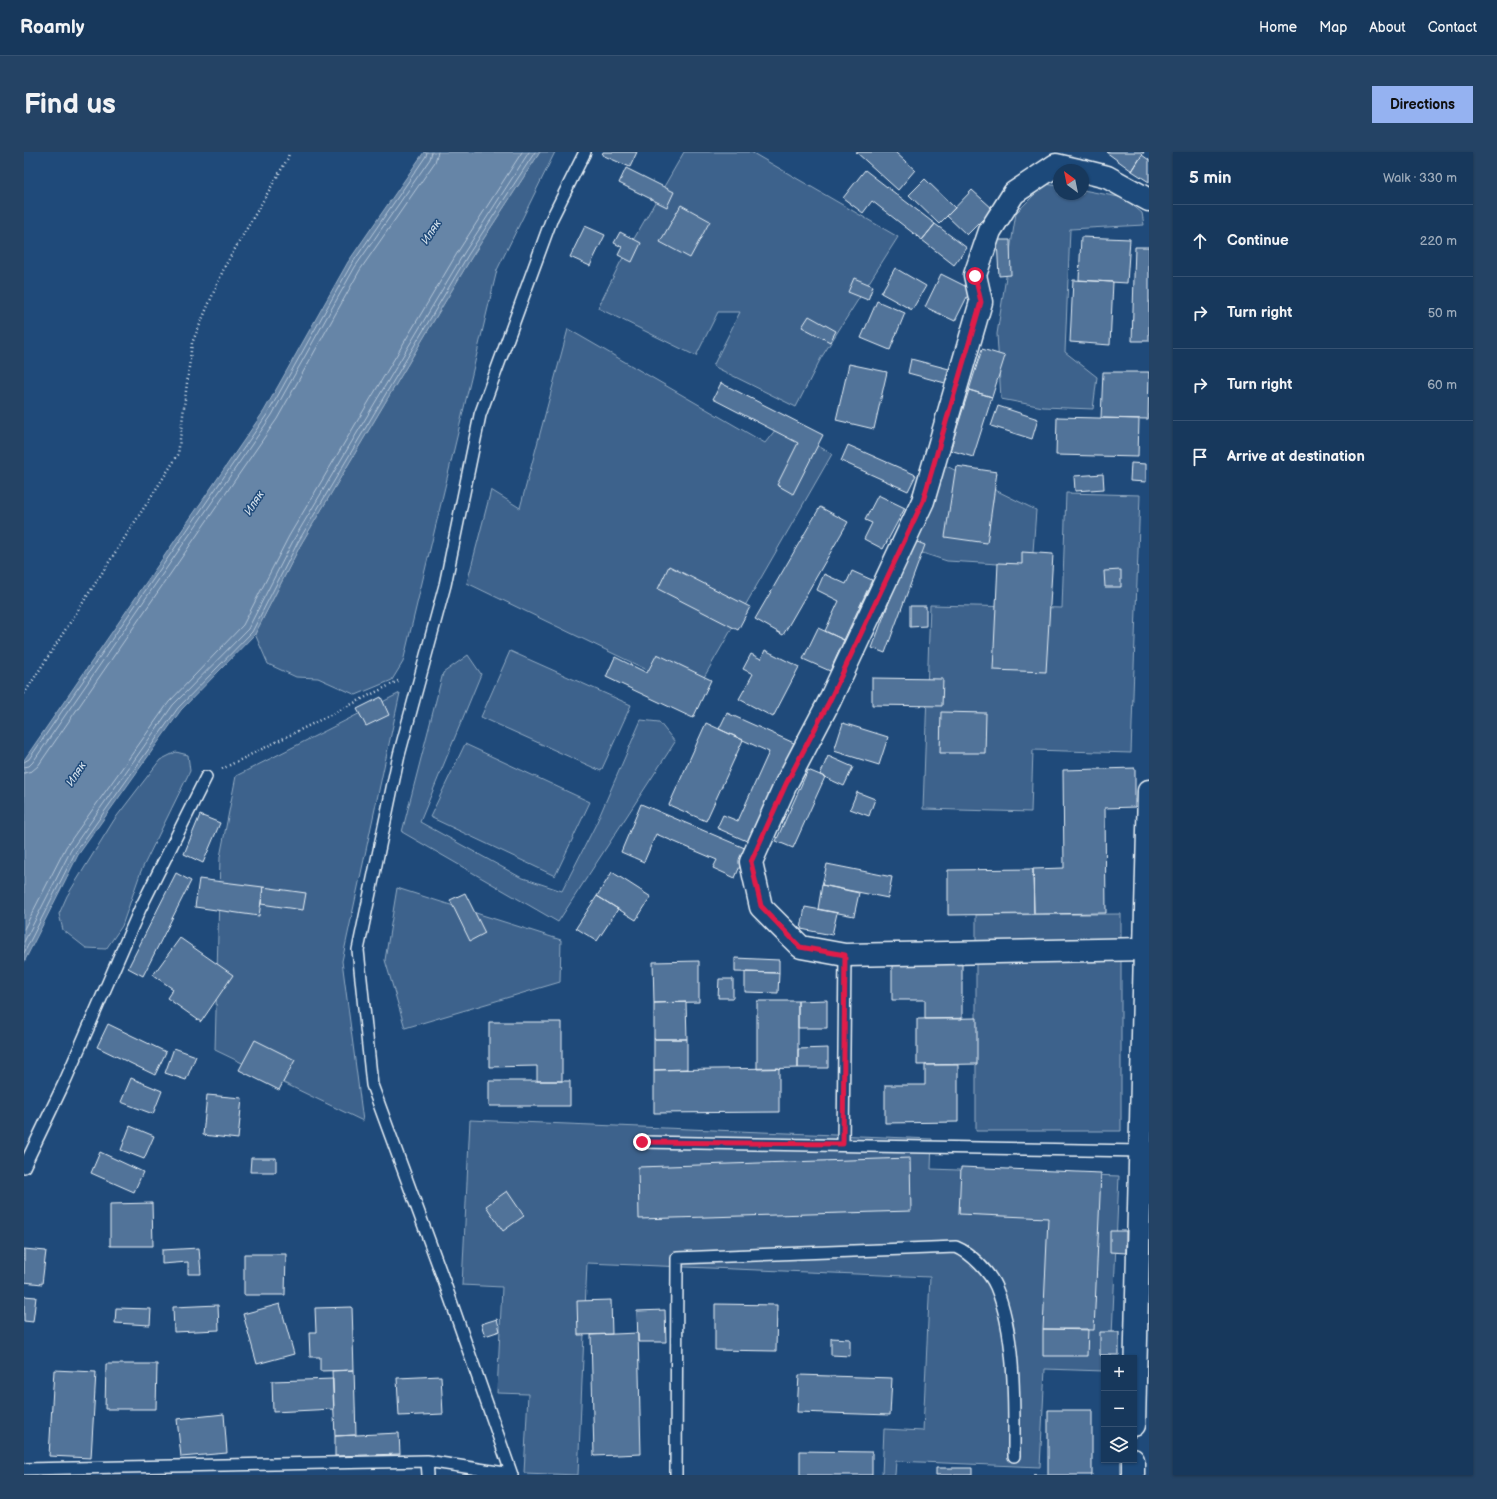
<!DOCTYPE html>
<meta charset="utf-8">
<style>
:root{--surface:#17385c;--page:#244365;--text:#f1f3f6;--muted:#9eacbb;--line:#365272;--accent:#95b2f1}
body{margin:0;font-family:"Balsamiq Sans",sans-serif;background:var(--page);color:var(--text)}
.controls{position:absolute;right:12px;bottom:12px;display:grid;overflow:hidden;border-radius:0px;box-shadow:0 1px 3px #0004}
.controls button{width:36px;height:36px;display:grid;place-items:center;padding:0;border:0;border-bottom:1px solid var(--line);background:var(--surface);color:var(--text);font:20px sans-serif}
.compass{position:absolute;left:1029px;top:12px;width:36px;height:36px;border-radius:50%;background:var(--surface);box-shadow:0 1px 3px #0004;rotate:327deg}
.stop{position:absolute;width:12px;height:12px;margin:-9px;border:3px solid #e11d48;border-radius:50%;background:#fff}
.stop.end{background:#e11d48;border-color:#fff;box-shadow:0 1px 4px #0008}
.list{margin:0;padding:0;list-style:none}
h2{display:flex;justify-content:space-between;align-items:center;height:52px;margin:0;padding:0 16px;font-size:17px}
h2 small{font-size:13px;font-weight:400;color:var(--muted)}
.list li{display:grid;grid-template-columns:26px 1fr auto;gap:12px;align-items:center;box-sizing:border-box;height:72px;padding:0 16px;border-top:1px solid var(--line)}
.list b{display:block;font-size:15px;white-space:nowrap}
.list em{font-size:13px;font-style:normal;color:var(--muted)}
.icon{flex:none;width:22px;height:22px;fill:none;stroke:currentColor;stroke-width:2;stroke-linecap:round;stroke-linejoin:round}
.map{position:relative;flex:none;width:1125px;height:1323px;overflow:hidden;border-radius:0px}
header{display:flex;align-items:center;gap:24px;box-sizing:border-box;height:56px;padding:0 20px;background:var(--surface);border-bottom:1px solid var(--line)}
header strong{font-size:19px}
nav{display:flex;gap:22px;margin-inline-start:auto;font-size:14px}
.intro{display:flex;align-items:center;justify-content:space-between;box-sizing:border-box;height:96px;padding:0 24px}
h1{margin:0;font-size:28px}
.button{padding:10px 18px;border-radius:0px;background:var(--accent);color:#111;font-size:14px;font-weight:700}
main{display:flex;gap:24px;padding:0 24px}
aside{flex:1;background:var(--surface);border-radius:0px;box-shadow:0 1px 3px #0004}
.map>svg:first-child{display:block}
.green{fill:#3c628c;stroke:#92aac2}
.water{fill:#6685a7;stroke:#9ab0c7}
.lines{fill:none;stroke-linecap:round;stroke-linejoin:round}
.shore{stroke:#b4c6d8;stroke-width:1}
.building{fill:#517399;stroke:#e8f1f8}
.service-casing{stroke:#e8f1f8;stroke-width:14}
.minor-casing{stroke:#e8f1f8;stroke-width:25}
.tertiary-casing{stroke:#e8f1f8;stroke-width:25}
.path{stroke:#e8f1f8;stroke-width:2.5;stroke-dasharray:1 3;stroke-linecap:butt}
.service{stroke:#1f4a7a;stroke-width:11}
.minor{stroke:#1f4a7a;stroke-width:22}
.tertiary{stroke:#1f4a7a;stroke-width:22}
.route{stroke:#e11d48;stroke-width:5}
.labels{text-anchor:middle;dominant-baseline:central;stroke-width:3;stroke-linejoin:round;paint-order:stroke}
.water-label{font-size:11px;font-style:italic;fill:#d4e1ec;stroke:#1f4a7a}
</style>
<header>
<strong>Roamly</strong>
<nav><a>Home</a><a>Map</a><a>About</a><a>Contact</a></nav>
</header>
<div class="intro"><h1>Find us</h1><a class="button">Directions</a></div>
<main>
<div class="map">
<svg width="1125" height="1323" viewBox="0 0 1125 1323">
<rect width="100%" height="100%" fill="#1f4a7a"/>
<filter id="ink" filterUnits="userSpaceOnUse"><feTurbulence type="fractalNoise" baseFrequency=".025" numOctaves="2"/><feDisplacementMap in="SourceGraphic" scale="8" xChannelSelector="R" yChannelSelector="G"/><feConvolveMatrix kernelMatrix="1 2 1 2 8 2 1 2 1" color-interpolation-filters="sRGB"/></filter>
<g filter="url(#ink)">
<!-- green -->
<path class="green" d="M516,0H531L473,118L379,510L368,528L332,543L294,526L272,525L244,512L231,482L277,392L447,106Z
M660,0H727L874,85L797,206L772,255L689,214L716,160H694L672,204L574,156L596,111Z
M1021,32L1035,34V42H1059V38L1100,46L1118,61L1120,73L1046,77L1041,200L1073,225L1069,257L1019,255L977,247L973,182L992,61Z
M544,177L741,291L756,272L808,302L671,541L443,431L467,338L496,356Z
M902,304L1012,358L1008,414L923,409L871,392Z
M1042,341L1116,343L1107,601L1009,598L1007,660L899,657L906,453L1038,456Z
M486,499L607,553L577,619L457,565Z
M444,503L457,522L396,670L496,725L538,739L572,672L617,568L635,570L651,590L534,770L378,680L419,521Z
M376,541L318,809L339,969L191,898L196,705L212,624Z
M441,592L566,650L531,724L406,665Z
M152,600L164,603L166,619L117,719L98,774L82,797L62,796L39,778L35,762L43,744L90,668L136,608Z
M373,736L537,788L536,830L381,876L361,808Z
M1097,762V979H952V763Z
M446,968L908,987L907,1017L1095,1024L1087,1206H1080V1219L1021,1217L1016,1315L872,1309L871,1323H858L860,1277L899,1279L906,1125L563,1111L554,1323L500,1321L504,1242L473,1241L478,1135L438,1133Z"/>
<!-- water -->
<path class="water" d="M400,0H516L447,106L277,392L231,482L157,558L54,703L0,810V608L240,259L324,110Z"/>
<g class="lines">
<!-- shore -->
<path class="shore" d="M0,610L5,607L244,261L327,113L402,4L403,0
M0,615L5,614L9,610L248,263L331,115L406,7L408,0
M0,621L8,619L14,614L253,267L336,118L411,10L414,0
M0,777L42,695L145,550L219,473L265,384L435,98L498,0
M0,790L47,698L149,553L224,477L270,387L440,101L505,0
M0,801L51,701L154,556L228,480L274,390L444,103L511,0"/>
</g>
<!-- building -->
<path class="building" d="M579,0H613L606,15L578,3Z
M832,0H871L891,18L874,38Z
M1082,0H1120L1108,19Z
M1118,3L1125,8V30L1108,19Z
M602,16L650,40L643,55L595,31Z
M841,18L911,72L898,88L848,49L839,61L819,46Z
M901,27L931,56L915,72L885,43Z
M948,38L969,57L943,83L923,64Z
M657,53L686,69L666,106L636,90Z
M911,72L943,96L930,113L898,88Z
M561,74L581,83L566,114L546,105Z
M596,80L617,91L608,110L594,103L598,95L590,91Z
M1057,85L1106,87L1103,131L1055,128Z
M973,88H986L987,123L975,124Z
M1111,95H1125V189H1108Z
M871,116L902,134L888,158L857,141Z
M917,122L947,137L931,169L901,155Z
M830,126L849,134L844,148L824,140Z
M1049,128L1089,130L1086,193L1046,190Z
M853,149L881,161L866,198L837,186Z
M785,164L812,179L806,190L778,175Z
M958,197L981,204L968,245L945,238Z
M887,207L925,217L921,231L884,221Z
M825,212L863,220L850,277L812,268Z
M1079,220H1125L1124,267L1077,266Z
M697,231L799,283L769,342L753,333L774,291L689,247Z
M945,238L968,245L949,305L926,298Z
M974,254L1014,267L1008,287L967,274Z
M1033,265L1115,267L1114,305L1032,303Z
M824,293L892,323L884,339L817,309Z
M1107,311L1122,312V330L1106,329Z
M932,314L973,320L963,391L921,385Z
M1079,322L1080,337L1051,339L1050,324Z
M854,343L881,356L859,397L840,387L848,371L841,368Z
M796,355L824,370L759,483L731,467Z
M888,388L901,393L861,501L848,496Z
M998,400L1029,402L1022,520L969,518L974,411L998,412Z
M645,414L726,455L714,478L634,437Z
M1097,418V435H1081L1080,419Z
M828,419L848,428L820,488L801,479L815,449L793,438L800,422L822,432Z
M886,454H902V474L886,475Z
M794,476L820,488L806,519L779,507Z
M741,498L775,515L749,565L715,547L729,522L719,517L727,502L737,507Z
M633,502L687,528L669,566L582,525L591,505L623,521Z
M848,526L919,527L918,554L848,553Z
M357,545L365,563L342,574L333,557Z
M917,560L962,561L961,601H916Z
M703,561L770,591L725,690L693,676L699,663L714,669L745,600L695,577Z
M682,571L719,588L682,669L645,653Z
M819,571L864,585L855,613L810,599Z
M804,604L829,615L820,634L796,623Z
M1111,616V655L1081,656L1082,761L1010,762L1009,717L1040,716L1039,618Z
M784,618L801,625L769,696L752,689Z
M833,640L851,647L845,664L826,657Z
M617,652L723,697L711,726L689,716L693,708L632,682L620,710L597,700Z
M176,663L196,671L179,711L160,702Z
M803,712L868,725L864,746L798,733Z
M1009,717L1010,762L924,763V718Z
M588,720L627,745L612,768L573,744Z
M152,721L167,729L119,824L104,816Z
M175,727L239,735L235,764L171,755Z
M798,733L835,741L830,764L794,757Z
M239,735L282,741L279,758L237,752Z
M441,741L461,781L446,789L426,748Z
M573,744L594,757L573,789L552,776Z
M781,755L813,761L808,783L777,777Z
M156,786L209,823L177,870L143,846L149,837L129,823Z
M711,806L755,808V821L711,820Z
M675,809V850L630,851L629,810Z
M868,812H938V867H901V848H868Z
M721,820L755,821L754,841L721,840Z
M695,827H709V846H694Z
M803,848V876H774V849Z
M733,849H774V916L733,917Z
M662,850L663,887H630V851Z
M953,866V912L893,913V867Z
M465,870H538V929H513V914L465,915Z
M84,872L142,900L131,923L73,895Z
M630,887H663V917L630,918Z
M231,888L271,908L255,938L215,918Z
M150,896L172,904L162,928L141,921Z
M804,896V916H774V897Z
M901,913H934V970L861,971V933H901Z
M755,916V960L630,961V918Z
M107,926L138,939L129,962L97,950Z
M465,929H546V954H465Z
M183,943L218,946L214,987L179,983Z
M106,974L130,984L120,1007L97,998Z
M76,1000L119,1020L110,1040L67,1021Z
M227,1006H252V1020H226Z
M886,1006L887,1059L615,1067L614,1015Z
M937,1015L1077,1021L1070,1178L1019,1177L1024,1066L935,1062Z
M483,1039L500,1064L479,1079L462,1054Z
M128,1051L129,1094H86V1052Z
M1086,1079H1102V1101L1086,1100Z
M175,1096L177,1122H164V1110L138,1112V1098Z
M0,1097L22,1099L18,1132L0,1130Z
M220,1102H262L261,1143H220Z
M0,1144L12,1145L9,1170L0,1169Z
M587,1148L588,1182L554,1183L553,1149Z
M256,1152L270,1202L233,1212L219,1162Z
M691,1152L753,1153L752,1199L691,1198Z
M194,1153L195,1178L150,1180L149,1155Z
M328,1155L330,1218L296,1219V1205H286L285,1180H292L291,1156Z
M92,1156L127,1157L126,1173L91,1171Z
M641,1158L642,1190H614L613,1159Z
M473,1167L476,1179L461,1184L457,1172Z
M1019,1177H1064L1063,1204H1019Z
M1076,1180H1095V1203H1076Z
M614,1181L617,1302L570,1304L567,1183Z
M807,1186L826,1187V1204L807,1203Z
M82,1212H133L132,1257H81Z
M30,1218L72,1220L67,1306L25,1304Z
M330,1218L332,1283L311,1284L308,1219Z
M775,1223L868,1226L866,1263L773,1260Z
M417,1224L419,1262L375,1264L373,1226Z
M309,1227L310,1257L249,1260L248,1229Z
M1024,1258H1068V1323H1009H1024Z
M200,1262L203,1301L157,1305L153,1267Z
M375,1281L376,1302L311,1304V1284Z
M776,1299L848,1300V1323H776Z
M912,1316H948V1323H912Z"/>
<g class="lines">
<!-- service casing -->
<g class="service-casing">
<path id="service" d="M618,990L1117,999
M819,992L821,803
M0,1015L42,927L116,757L182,625
M403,1309L487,1322
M0,1317L403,1309L404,1323
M488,1323L420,1129L348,933L334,798L375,603L421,433L456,263L528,66L561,0
M652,1323L653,1106L932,1095C947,1101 966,1121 972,1135C992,1183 990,1253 990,1304"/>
</g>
<!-- minor casing -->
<g class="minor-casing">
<path id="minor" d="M1054,18L1032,13L990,41L966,79L951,123L957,150L899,349L805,550L762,632L727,710L737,755L777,795L821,803L1121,797L1125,639
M1059,19L1083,25L1125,48"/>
</g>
<!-- tertiary casing -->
<g class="tertiary-casing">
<path id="tertiary" d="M1110,1273L1121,797
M1109,1323V1308"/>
</g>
<!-- path -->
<path class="path" d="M0,542L154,303L168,191L201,114L264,6L265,0
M198,617L376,528"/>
<!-- service -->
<use href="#service" class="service"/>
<!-- minor -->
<use href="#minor" class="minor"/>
<!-- tertiary -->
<use href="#tertiary" class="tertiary"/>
</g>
</g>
<g class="lines" filter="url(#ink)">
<!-- route -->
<path class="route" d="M618,990L819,992L821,803L776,795L737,754L727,710L762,632L805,550L899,349L957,150L951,124"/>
</g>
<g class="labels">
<!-- water labels -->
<g class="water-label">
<text transform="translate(407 80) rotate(-57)">Иляк</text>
<text transform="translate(230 351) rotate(-57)">Иляк</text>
<text transform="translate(52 622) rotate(-57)">Иляк</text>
</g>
</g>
</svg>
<div class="controls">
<button>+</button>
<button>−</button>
<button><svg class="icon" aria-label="layers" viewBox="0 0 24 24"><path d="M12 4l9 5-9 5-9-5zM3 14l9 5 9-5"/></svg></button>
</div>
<svg class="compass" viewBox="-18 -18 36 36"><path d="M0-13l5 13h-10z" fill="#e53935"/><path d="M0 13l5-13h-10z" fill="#9eacbb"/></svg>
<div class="stop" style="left:951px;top:124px"></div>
<div class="stop end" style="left:618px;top:990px"></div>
</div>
<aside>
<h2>5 min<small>Walk · 330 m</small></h2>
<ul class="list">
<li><svg class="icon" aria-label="ahead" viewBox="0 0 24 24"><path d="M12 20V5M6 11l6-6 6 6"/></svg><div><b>Continue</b></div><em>220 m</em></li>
<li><svg class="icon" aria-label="right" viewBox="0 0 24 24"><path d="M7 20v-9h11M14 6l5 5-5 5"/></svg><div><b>Turn right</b></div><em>50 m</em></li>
<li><svg class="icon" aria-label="right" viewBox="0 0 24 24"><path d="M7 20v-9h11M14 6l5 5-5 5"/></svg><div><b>Turn right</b></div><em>60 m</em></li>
<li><svg class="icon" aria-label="arrive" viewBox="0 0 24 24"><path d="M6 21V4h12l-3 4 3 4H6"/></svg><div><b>Arrive at destination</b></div></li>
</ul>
</aside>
</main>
